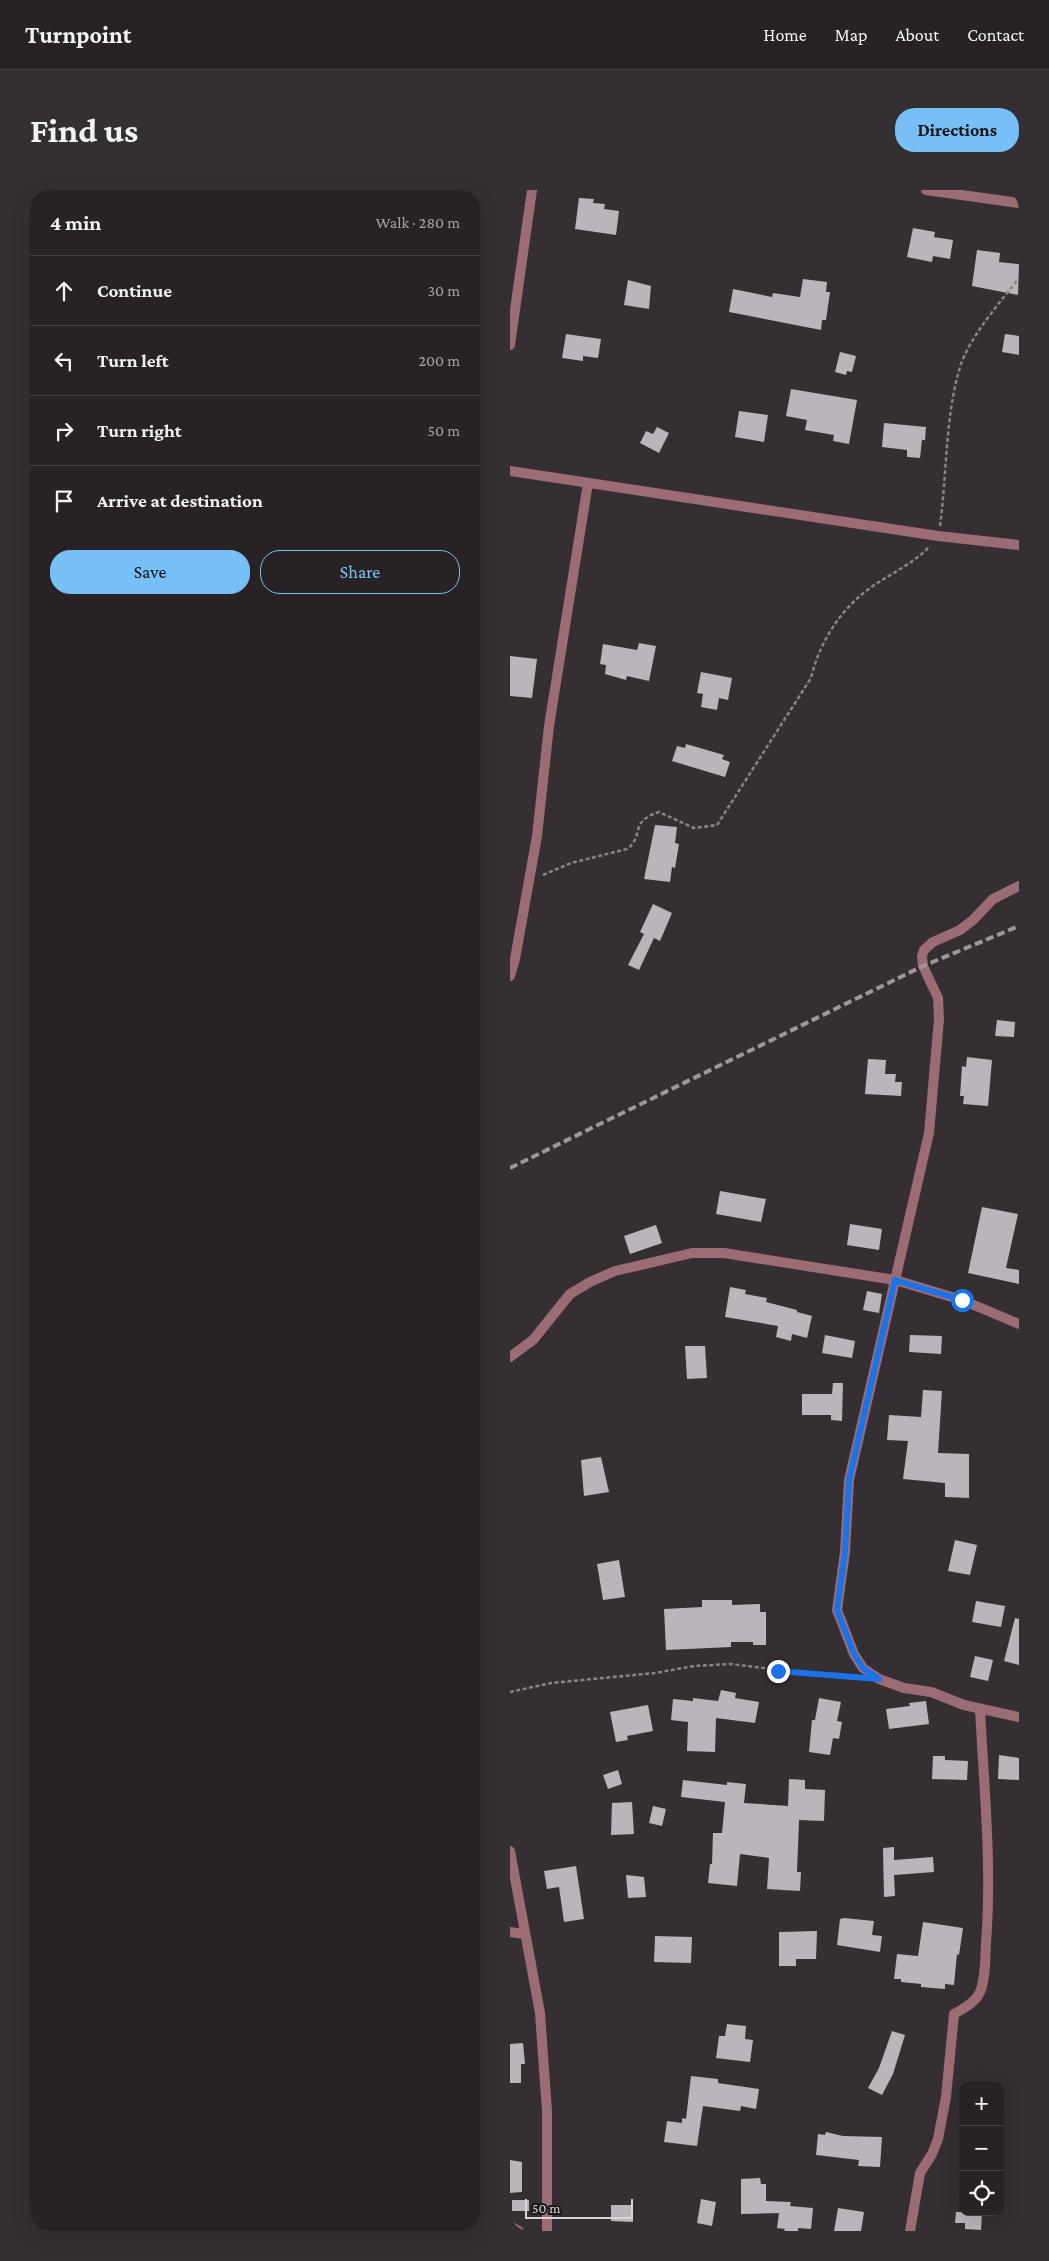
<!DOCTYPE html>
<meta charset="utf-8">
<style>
:root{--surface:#282226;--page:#342f32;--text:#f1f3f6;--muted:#a5a4a7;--line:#443f43;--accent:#76c0f7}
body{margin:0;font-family:"Crimson Pro",serif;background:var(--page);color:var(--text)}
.controls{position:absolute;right:15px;bottom:15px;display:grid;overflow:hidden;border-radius:10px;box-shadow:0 5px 20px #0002}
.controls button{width:45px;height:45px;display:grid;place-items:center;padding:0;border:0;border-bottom:1px solid var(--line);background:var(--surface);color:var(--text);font:25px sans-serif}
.scale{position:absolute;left:15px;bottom:12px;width:108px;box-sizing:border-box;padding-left:5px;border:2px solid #dad5d8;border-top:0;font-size:14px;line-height:18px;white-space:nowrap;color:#dad5d8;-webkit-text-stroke:4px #1b1819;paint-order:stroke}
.stop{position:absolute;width:15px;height:15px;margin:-11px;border:4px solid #1a73e8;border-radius:50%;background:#fff}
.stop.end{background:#1a73e8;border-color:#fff;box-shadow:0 1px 5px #0008}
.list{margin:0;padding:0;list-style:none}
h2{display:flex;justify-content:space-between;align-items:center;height:65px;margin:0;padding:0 20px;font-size:21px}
h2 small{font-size:16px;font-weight:400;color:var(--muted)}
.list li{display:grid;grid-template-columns:32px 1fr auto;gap:15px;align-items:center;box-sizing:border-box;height:70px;padding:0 20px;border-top:1px solid var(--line)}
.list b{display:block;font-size:19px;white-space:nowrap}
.list em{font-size:16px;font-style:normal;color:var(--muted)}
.actions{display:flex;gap:10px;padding:15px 20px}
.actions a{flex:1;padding:11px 0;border:1px solid var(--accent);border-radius:20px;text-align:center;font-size:18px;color:var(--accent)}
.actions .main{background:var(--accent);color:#111}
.icon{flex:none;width:28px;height:28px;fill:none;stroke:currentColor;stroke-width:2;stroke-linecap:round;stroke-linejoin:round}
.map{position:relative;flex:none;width:509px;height:2041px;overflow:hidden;border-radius:20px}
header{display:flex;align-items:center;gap:30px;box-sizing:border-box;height:70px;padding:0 25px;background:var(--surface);border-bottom:1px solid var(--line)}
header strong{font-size:24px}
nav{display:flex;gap:28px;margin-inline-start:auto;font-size:18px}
.intro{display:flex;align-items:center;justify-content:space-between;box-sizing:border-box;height:120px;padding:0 30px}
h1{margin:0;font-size:35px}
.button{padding:12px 22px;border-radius:20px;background:var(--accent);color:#111;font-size:18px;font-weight:700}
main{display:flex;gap:30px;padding:0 30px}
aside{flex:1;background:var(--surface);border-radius:20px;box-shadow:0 5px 20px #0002}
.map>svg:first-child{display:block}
.building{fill:#bbb4bb}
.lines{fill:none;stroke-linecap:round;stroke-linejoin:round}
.path{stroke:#8a8488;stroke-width:2.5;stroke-dasharray:4 2.5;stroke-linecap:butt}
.street{stroke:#9c6c75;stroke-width:10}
.rail{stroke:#9d979a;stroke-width:4;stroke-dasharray:8 4;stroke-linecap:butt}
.route{stroke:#1a73e8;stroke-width:6}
</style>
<header>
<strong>Turnpoint</strong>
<nav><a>Home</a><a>Map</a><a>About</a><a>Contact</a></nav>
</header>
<div class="intro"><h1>Find us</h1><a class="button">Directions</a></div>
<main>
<aside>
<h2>4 min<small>Walk · 280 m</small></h2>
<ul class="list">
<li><svg class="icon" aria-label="ahead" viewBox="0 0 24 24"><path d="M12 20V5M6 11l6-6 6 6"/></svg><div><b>Continue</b></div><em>30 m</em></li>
<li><svg class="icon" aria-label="left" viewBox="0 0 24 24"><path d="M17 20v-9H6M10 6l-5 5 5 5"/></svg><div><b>Turn left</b></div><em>200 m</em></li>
<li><svg class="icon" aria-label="right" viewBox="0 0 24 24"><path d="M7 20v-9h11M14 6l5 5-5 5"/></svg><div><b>Turn right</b></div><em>50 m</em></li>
<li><svg class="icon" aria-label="arrive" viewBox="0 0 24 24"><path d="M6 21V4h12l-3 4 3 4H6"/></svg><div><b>Arrive at destination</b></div></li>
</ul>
<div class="actions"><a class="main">Save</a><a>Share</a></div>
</aside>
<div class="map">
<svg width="509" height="2041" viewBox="0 0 509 2041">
<rect width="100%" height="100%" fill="#352e32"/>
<!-- building -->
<path class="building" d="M69,8L84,9L83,13L95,14L94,19L109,21L106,45L65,39Z
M403,38L425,42L424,47L443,50L440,69L423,66L422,72L397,67Z
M467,60L490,63L489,72L509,74L508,105L462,96Z
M293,89L317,92L316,102H320L316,130H312L311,140L219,122L223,99L262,107L263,103L290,107Z
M118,90L141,96L139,119L114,115Z
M56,144L91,149L88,168L73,166V171L52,168Z
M495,144L509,146V165L492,162Z
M330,162L346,166L342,182L337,181L336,185L325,182Z
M281,199L347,210L339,254L323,251L324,245L295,240L297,230L276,226Z
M229,221L258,225L254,252L225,247Z
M374,233L416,237L415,250H412L410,268L397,267V260L372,257Z
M147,237L159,243L149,263L130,253L136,241L143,244Z
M129,453L146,456L139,491L117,486L116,490L95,484L96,475L90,474L93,454L127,460Z
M0,466L27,469L22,508L0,506Z
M191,482L222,488L218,510L209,508L207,520L191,517L193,504L187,503Z
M176,554L214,565L212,569L220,572L215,587L162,571L167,556L175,558Z
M145,635L167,637L165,653L169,654L165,678L162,677L160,692L134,689Z
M143,714L162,723L150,751L144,748L129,780L118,775L134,744L130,742Z
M487,830L505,832L504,847L485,846Z
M457,867L482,870L478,916L453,914L454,906H450L452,876L456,877Z
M358,869L376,870L375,884H386L385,892H392L391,906L355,904Z
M210,1001L256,1009L251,1032L206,1024Z
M472,1017L508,1024L496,1078L509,1080V1094L458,1083Z
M340,1034L372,1039L369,1060L337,1055Z
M146,1035L152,1053L120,1064L114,1046Z
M220,1097L236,1100L235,1104L257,1108L256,1112L287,1120V1122L302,1126L297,1148L282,1144L281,1151L266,1147L268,1136L215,1127Z
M357,1101L372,1104L369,1123L353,1120Z
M315,1145L345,1151L342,1168L312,1163Z
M400,1145L432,1146L431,1164L399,1162Z
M175,1156H195L197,1188L177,1189Z
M323,1193H333L332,1231L321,1230V1225H292V1204H322Z
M413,1200L432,1201L428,1263L459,1264V1308L435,1307V1293L393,1289L398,1251L377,1250L379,1225L411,1227Z
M91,1267L99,1302L74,1306L71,1270Z
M445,1350L467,1355L460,1385L438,1381Z
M109,1370L115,1407L93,1410L87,1374Z
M192,1410H222V1415L250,1414V1422H256V1455H243V1452H221V1457L156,1460L154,1419L192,1417Z
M466,1411L495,1416L491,1437L462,1432Z
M505,1428L509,1429V1475L494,1471Z
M465,1466L483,1470L478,1491L460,1487Z
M211,1500L226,1503L225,1508L249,1512L245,1533L206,1528L205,1562L177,1561L178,1532L161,1530L163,1509L183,1511V1508L208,1511Z
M309,1508L331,1512L327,1531L332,1532L329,1549L323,1548L320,1565L299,1562L302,1530H305Z
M416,1511L419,1534L379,1539L376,1519L400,1516L399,1513Z
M138,1515L143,1541L117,1546L118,1550L106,1552L100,1522Z
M489,1565L509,1568V1590L488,1589Z
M423,1566H435V1570L458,1571L457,1590L422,1589Z
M108,1580L112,1594L98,1599L93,1585Z
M279,1589L295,1590V1599L315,1600L314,1631L289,1630L287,1682H291L290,1701L257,1699L259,1668L230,1664L227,1696L198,1693L200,1674H202L203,1643H212L215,1612L171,1607L173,1590L217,1595V1592L236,1594L234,1613L278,1616Z
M122,1612L124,1644L101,1645L102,1613Z
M143,1616L156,1619L152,1636L139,1633Z
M384,1657V1670L423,1667L424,1682L384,1685L385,1706L374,1707L373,1658Z
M66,1676L74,1729L54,1732L49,1697L37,1699L34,1681Z
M116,1685L134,1687L136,1707L118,1708Z
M334,1728L364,1731L362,1745L372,1746L370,1762L327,1755L330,1729Z
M413,1732L453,1738L449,1765L447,1764L444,1795L435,1794V1799L411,1797V1794L391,1792V1789H384L387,1764L408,1766Z
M307,1741L306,1769H286V1776H269V1742Z
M145,1746L182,1747L181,1773L144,1772Z
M217,1834L236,1836L235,1849L243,1850L240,1872L206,1868L209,1846H215Z
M382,1841L395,1845L383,1884L372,1905L358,1898L369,1878Z
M13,1853L15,1874H11V1893H0V1854Z
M181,1886L208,1889V1893L249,1899L246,1919L231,1916L230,1921L193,1916L187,1956L154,1952L157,1931L172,1933V1928L176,1929Z
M316,1942L333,1946L372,1947L370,1977L348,1976L349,1970L306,1965L308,1944L315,1945Z
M0,1970L12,1972V2002L0,2003Z
M250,1988L251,1994H256V2011L281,2012L280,2016L303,2018L301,2039L288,2038V2041H274L275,2039L267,2038L269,2023L231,2024V1989Z
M191,2009L206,2012L202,2036L187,2033Z
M2,2010H19V2021H2Z
M101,2015H123V2032L101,2031Z
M328,2018L354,2022L351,2041H324Z
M446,2022H472L471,2040L455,2039V2033H445Z"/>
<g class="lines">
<!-- path -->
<path class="path" d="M430,336C437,284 435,227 450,177C459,148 490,112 509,88
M33,685L61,673L117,659C135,646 118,632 149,622L184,638L207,635L301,488C310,450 333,415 366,394C384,382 405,372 420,356
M0,1502L41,1493L145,1483L184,1476L220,1474L348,1489"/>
<!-- street -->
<path class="street" d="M416,0L509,13
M0,155L22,0
M0,281L428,346L509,355
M509,696L483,709L463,730L450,740L423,752L414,760L412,766L413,776L428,808L429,829L419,943L339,1290L335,1362L327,1420L344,1464L353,1478L369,1489L394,1498L421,1502L454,1515L509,1527
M0,786L5,769L27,646L39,536L78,293
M0,1167L23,1150L60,1104L80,1092L105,1081L182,1063H214L385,1090L452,1110L509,1134
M0,1661L30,1823L37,1921V2041
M0,1742L14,1744
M0,2036L9,2041
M400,2041L410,1983L422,1964L428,1949L436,1907L444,1824C454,1818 465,1813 470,1802C476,1787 475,1768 476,1753C482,1675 474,1597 470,1519"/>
<!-- rail -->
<path class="rail" d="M0,978L413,776L509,736"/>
</g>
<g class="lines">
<!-- route -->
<path class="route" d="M268,1481L369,1489L353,1478L344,1464L327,1420L335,1362L339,1290L385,1090L452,1110"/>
</g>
</svg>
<div class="controls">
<button>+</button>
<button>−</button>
<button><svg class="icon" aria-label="locate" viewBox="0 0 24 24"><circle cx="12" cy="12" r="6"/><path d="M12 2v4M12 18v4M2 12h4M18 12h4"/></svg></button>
</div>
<div class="scale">50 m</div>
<div class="stop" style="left:452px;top:1110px"></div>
<div class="stop end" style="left:268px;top:1481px"></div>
</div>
</main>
